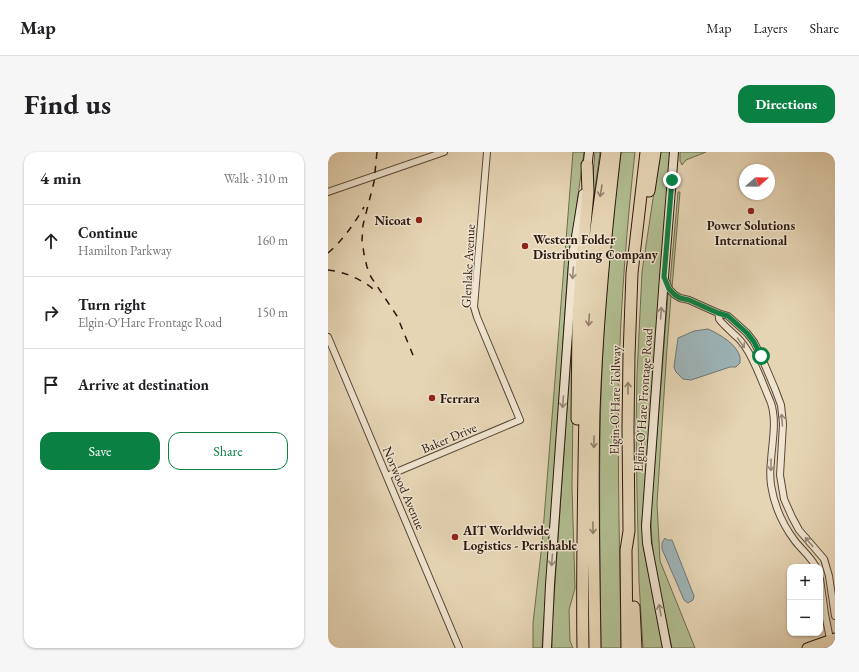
<!DOCTYPE html>
<meta charset="utf-8">
<style>
:root{--surface:#fff;--page:#f6f6f6;--text:#202124;--muted:#757577;--line:#e0e0e0;--accent:#0b8043}
body{margin:0;font-family:"EB Garamond",serif;background:var(--page);color:var(--text)}
.controls{position:absolute;right:12px;bottom:12px;display:grid;overflow:hidden;border-radius:8px;box-shadow:0 1px 3px #0004}
.controls button{width:36px;height:36px;display:grid;place-items:center;padding:0;border:0;border-bottom:1px solid var(--line);background:var(--surface);color:var(--text);font:20px sans-serif}
.compass{position:absolute;left:411px;top:12px;width:36px;height:36px;border-radius:50%;background:var(--surface);box-shadow:0 1px 3px #0004;rotate:70deg}
.stop{position:absolute;width:12px;height:12px;margin:-9px;border:3px solid #0b8043;border-radius:50%;background:#fff}
.stop.end{background:#0b8043;border-color:#fff;box-shadow:0 1px 4px #0008}
.list{margin:0;padding:0;list-style:none}
h2{display:flex;justify-content:space-between;align-items:center;height:52px;margin:0;padding:0 16px;font-size:17px}
h2 small{font-size:13px;font-weight:400;color:var(--muted)}
.list li{display:grid;grid-template-columns:26px 1fr auto;gap:12px;align-items:center;box-sizing:border-box;height:72px;padding:0 16px;border-top:1px solid var(--line)}
.list b{display:block;font-size:15px;white-space:nowrap}
.list p{margin:0;font-size:13px;white-space:nowrap;color:var(--muted)}
.list em{font-size:13px;font-style:normal;color:var(--muted)}
.actions{display:flex;gap:8px;padding:12px 16px}
.actions a{flex:1;padding:9px 0;border:1px solid var(--accent);border-radius:12px;text-align:center;font-size:14px;color:var(--accent)}
.actions .main{background:var(--accent);color:#fff}
.icon{flex:none;width:22px;height:22px;fill:none;stroke:currentColor;stroke-width:2;stroke-linecap:round;stroke-linejoin:round}
.map{position:relative;flex:none;width:507px;height:496px;overflow:hidden;border-radius:12px}
header{display:flex;align-items:center;gap:24px;box-sizing:border-box;height:56px;padding:0 20px;background:var(--surface);border-bottom:1px solid var(--line)}
header strong{font-size:19px}
nav{display:flex;gap:22px;margin-inline-start:auto;font-size:14px}
.intro{display:flex;align-items:center;justify-content:space-between;box-sizing:border-box;height:96px;padding:0 24px}
h1{margin:0;font-size:28px}
.button{padding:10px 18px;border-radius:12px;background:var(--accent);color:#fff;font-size:14px;font-weight:700}
main{display:flex;gap:24px;padding:0 24px}
aside{flex:1;background:var(--surface);border-radius:12px;box-shadow:0 1px 3px #0004}
.map>svg:first-child{display:block}
.green{fill:#b1be91;stroke:#6e6b50}
.water{fill:#9db5ba;stroke:#6f7676}
.lines{fill:none;stroke-linecap:round;stroke-linejoin:round}
.street-casing{stroke:#5a4738;stroke-width:8}
.secondary-casing{stroke:#2b180f;stroke-width:10}
.primary-casing{stroke:#2b180f;stroke-width:11}
.highway-casing{stroke:#2b180f;stroke-width:13}
.street{stroke:#efe4cf;stroke-width:6}
.secondary{stroke:#efe4cf;stroke-width:8}
.primary{stroke:#e6d5b5;stroke-width:9}
.highway{stroke:#e6d5b5;stroke-width:11}
.rail{stroke:#2b180f;stroke-width:1.5;stroke-dasharray:7 7;stroke-linecap:butt}
.oneway{stroke:#92806a}
.oneway2{stroke:#978879}
.route{stroke:#0b8043;stroke-width:5}
.poi-dot{fill:#8f2418;stroke:#efe4cf;stroke-width:1.5}
.labels{text-anchor:middle;dominant-baseline:central;stroke-width:3;stroke-linejoin:round;paint-order:stroke}
.poi-label{font-size:13px;font-weight:bold;fill:#2b180f;stroke:#efe4cf;text-anchor:start}
.street-label{font-size:13px;fill:#2b180f;stroke:#efe4cf}
</style>
<header>
<strong>Map</strong>
<nav><a>Map</a><a>Layers</a><a>Share</a></nav>
</header>
<div class="intro"><h1>Find us</h1><a class="button">Directions</a></div>
<main>
<aside>
<h2>4 min<small>Walk · 310 m</small></h2>
<ul class="list">
<li><svg class="icon" aria-label="ahead" viewBox="0 0 24 24"><path d="M12 20V5M6 11l6-6 6 6"/></svg><div><b>Continue</b><p>Hamilton Parkway</p></div><em>160 m</em></li>
<li><svg class="icon" aria-label="right" viewBox="0 0 24 24"><path d="M7 20v-9h11M14 6l5 5-5 5"/></svg><div><b>Turn right</b><p>Elgin-O'Hare Frontage Road</p></div><em>150 m</em></li>
<li><svg class="icon" aria-label="arrive" viewBox="0 0 24 24"><path d="M6 21V4h12l-3 4 3 4H6"/></svg><div><b>Arrive at destination</b></div></li>
</ul>
<div class="actions"><a class="main">Save</a><a>Share</a></div>
</aside>
<div class="map">
<svg width="507" height="496" viewBox="0 0 507 496">
<rect width="100%" height="100%" fill="#e6d5b5"/>
<filter id="stains"><feTurbulence type="fractalNoise" baseFrequency=".005" numOctaves="4"/><feColorMatrix values="0 0 0 0 .2 0 0 0 0 .09 0 0 0 0 .02 0 0 0 .5 -.17"/></filter>
<radialGradient id="worn" r=".72"><stop offset=".6" stop-color="#630" stop-opacity="0"/><stop offset="1" stop-color="#630" stop-opacity=".3"/></radialGradient>
<!-- green -->
<path class="green" d="M245,0H256L240,116L214,496H205V471L214,392Z
M267,0H272L266,45L257,119Z
M293,0H307C299,73 293,147 291,220C289,312 292,404 293,496H273C272,403 270,310 274,217C277,145 284,72 293,0Z
M332,0H342L314,371L316,398L335,496H315L311,429L309,339L308,275L309,223L314,120Z
M352,0H378L358,8L354,13L352,9Z
M350,40H352L344,136L342,130Z
M249,108L246,178L244,335L247,436L241,458L242,489L245,496H224V476Z
M340,142L343,144L339,196L329,351L332,409L367,496H344C334,451 322,405 323,359Z"/>
<!-- water -->
<path class="water" d="M380,177C391,182 409,192 412,205C412,207 412,209 412,211L408,215H402L363,228L355,227L348,220L346,215L350,186L366,179Z
M337,386L339,388H344L366,444L365,448L360,451L356,448L334,397V391Z"/>
<g class="lines">
<!-- street casing -->
<g class="street-casing">
<path id="street" d="M0,40L116,0
M337,127L341,137L347,143L352,146L361,148L390,161L400,164L419,181L426,190L433,204L447,237L453,253L455,272L452,323L456,347L464,365L471,378L496,407L501,424L507,464
M390,161C391,163 391,165 391,167C393,171 406,182 410,186C414,190 418,196 421,201C430,217 436,235 443,251C449,270 444,290 443,309C442,317 442,325 443,333C446,353 455,373 467,389C474,398 483,405 488,415
M0,185L131,496
M59,324L192,268L149,165L146,155L159,0
M492,427L497,462L502,487"/>
</g>
<!-- secondary casing -->
<g class="secondary-casing">
<path id="secondary" d="M259,17L261,0
M219,496L222,433L246,97L255,42
M339,496L319,391L318,374L336,125L346,0"/>
</g>
<!-- primary casing -->
<g class="primary-casing">
<path id="primary" d="M479,496L507,486
M498,496L504,494L507,491"/>
</g>
<!-- highway casing -->
<g class="highway-casing">
<path id="highway" d="M321,39L327,0
M249,267L250,170L253,118L260,40L259,13
M306,455L308,496
M255,496C254,435 255,375 256,314C257,244 259,175 265,105C268,70 274,35 279,0
M267,496C266,417 264,338 266,260C269,173 277,86 287,0
M299,496L298,398L301,379L300,275L301,204L304,121L318,0"/>
</g>
<!-- street -->
<use href="#street" class="street"/>
<!-- secondary -->
<use href="#secondary" class="secondary"/>
<!-- primary -->
<use href="#primary" class="primary"/>
<!-- highway -->
<use href="#highway" class="highway"/>
<!-- rail -->
<path class="rail" d="M49,0L46,30L35,73L34,88L36,102L39,115L43,125L69,164L87,208
M0,101C15,88 26,72 36,55
M0,118C18,120 35,128 49,140"/>
</g>
<!-- one-way arrows -->
<defs><path id="oneway-shaft" d="M-6 0H5M1.5-3L5.5 0L1.5 3" fill="none" stroke-width="1.6" stroke-linecap="round" stroke-linejoin="round"/></defs>
<g class="oneway">
<use href="#oneway-shaft" transform="translate(273 39) rotate(99)"/>
<use href="#oneway-shaft" transform="translate(261 168) rotate(94)"/>
<use href="#oneway-shaft" transform="translate(300 236) rotate(-89)"/>
<use href="#oneway-shaft" transform="translate(266 290) rotate(91)"/>
<use href="#oneway-shaft" transform="translate(265 376) rotate(89)"/>
</g>
<g class="oneway2">
<use href="#oneway-shaft" transform="translate(245 121) rotate(94)"/>
<use href="#oneway-shaft" transform="translate(333 161) rotate(-86)"/>
<use href="#oneway-shaft" transform="translate(413 191) rotate(54)"/>
<use href="#oneway-shaft" transform="translate(235 250) rotate(94)"/>
<use href="#oneway-shaft" transform="translate(454 268) rotate(-94)"/>
<use href="#oneway-shaft" transform="translate(443 313) rotate(91)"/>
<use href="#oneway-shaft" transform="translate(481 390) rotate(-130)"/>
<use href="#oneway-shaft" transform="translate(224 408) rotate(94)"/>
<use href="#oneway-shaft" transform="translate(332 458) rotate(-100)"/>
</g>
<g class="lines">
<!-- route -->
<path class="route" d="M344,28L336,125L341,137L347,143L352,146L361,148L390,161L400,164L419,181L426,190L433,204"/>
</g>
<!-- markers -->
<g class="poi-dot">
<circle cx="423" cy="59" r="4"/>
<circle cx="91" cy="68" r="4"/>
<circle cx="197" cy="94" r="4"/>
<circle cx="104" cy="246" r="4"/>
<circle cx="127" cy="385" r="4"/>
</g>
<g class="labels">
<!-- poi labels -->
<g class="poi-label">
<text x="83" y="68" text-anchor="end">Nicoat</text>
<text x="423" y="73" text-anchor="middle">Power Solutions<tspan x="423" dy="15">International</tspan></text>
<text x="205" y="87">Western Folder<tspan x="205" dy="15">Distributing Company</tspan></text>
<text x="112" y="246">Ferrara</text>
<text x="135" y="378">AIT Worldwide<tspan x="135" dy="15">Logistics - Perishable</tspan></text>
</g>
<!-- street labels -->
<g class="street-label">
<text transform="translate(140 114) rotate(-87)">Glenlake Avenue</text>
<text transform="translate(287 248) rotate(-89)">Elgin-O'Hare Tollway</text>
<text transform="translate(315 248) rotate(-86)">Elgin-O'Hare Frontage Road</text>
<text transform="translate(121 286) rotate(-23)">Baker Drive</text>
<text transform="translate(76 336) rotate(67)">Norwood Avenue</text>
</g>
</g>
<rect width="100%" height="100%" filter="url(#stains)"/>
<rect width="100%" height="100%" fill="url(#worn)"/>
</svg>
<div class="controls">
<button>+</button>
<button>−</button>
</div>
<svg class="compass" viewBox="-18 -18 36 36"><path d="M0-13l5 13h-10z" fill="#e53935"/><path d="M0 13l5-13h-10z" fill="#757577"/></svg>
<div class="stop" style="left:433px;top:204px"></div>
<div class="stop end" style="left:344px;top:28px"></div>
</div>
</main>
